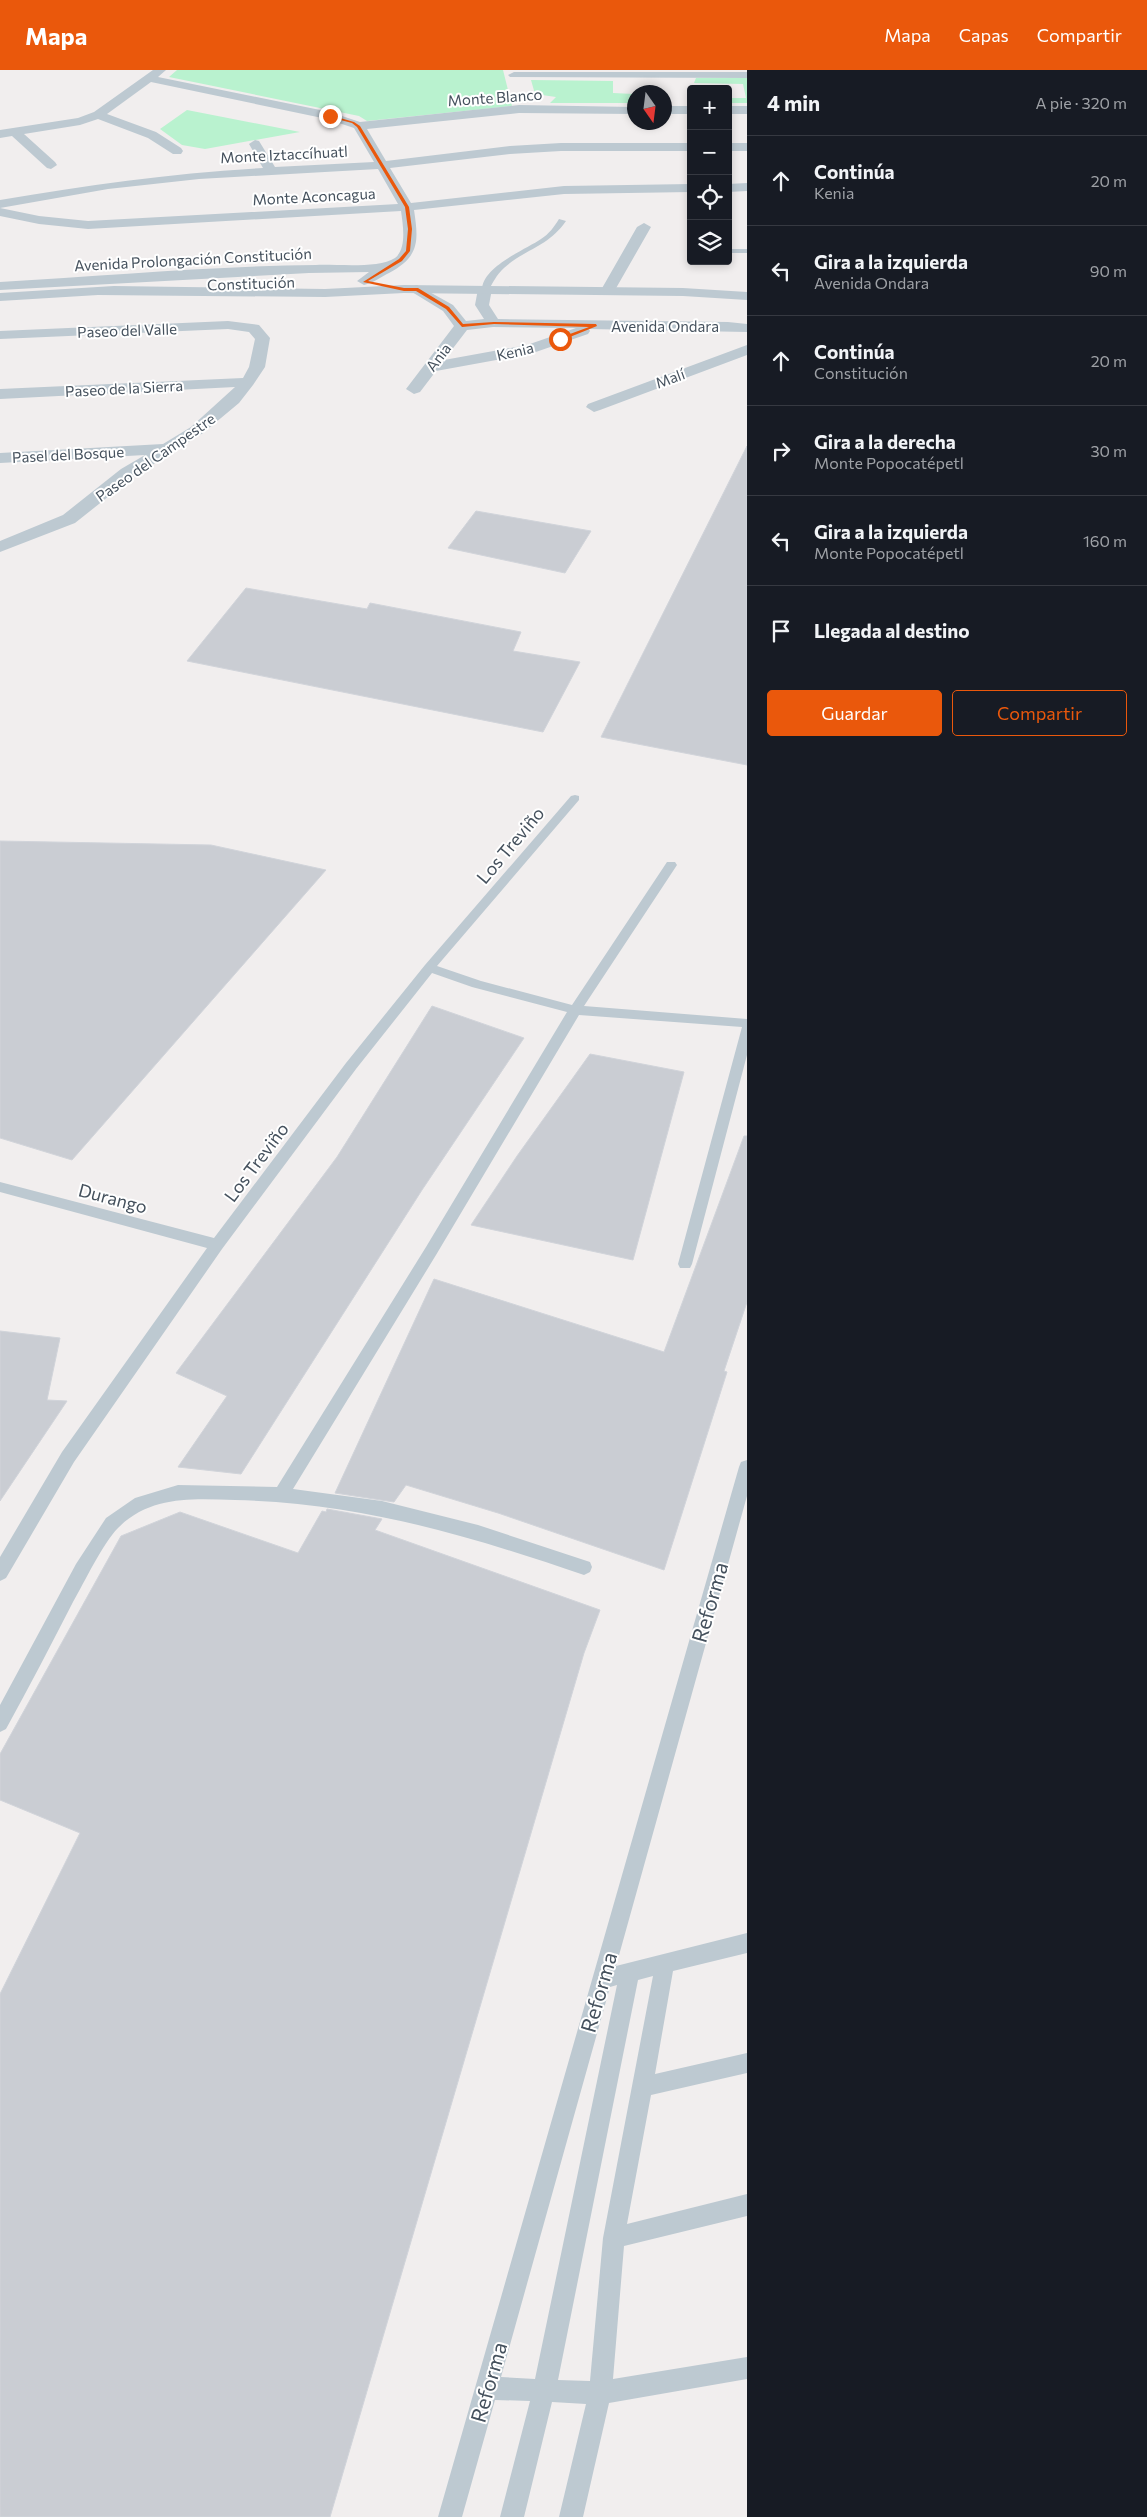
<!DOCTYPE html>
<html lang="es">
<meta charset="utf-8">
<style>
:root{--surface:#171b24;--page:#20242c;--text:#f1f3f6;--muted:#9ea1a6;--line:#363941;--accent:#ea580c}
body{margin:0;font-family:Commissioner,sans-serif;background:var(--page);color:var(--text)}
.controls{position:absolute;right:15px;top:15px;display:grid;overflow:hidden;border-radius:5px;box-shadow:0 2px 8px #0003}
.controls button{width:45px;height:45px;display:grid;place-items:center;padding:0;border:0;border-bottom:1px solid var(--line);background:var(--surface);color:var(--text);font:25px sans-serif}
.compass{position:absolute;left:627px;top:15px;width:45px;height:45px;border-radius:50%;background:var(--surface);box-shadow:0 2px 8px #0003;rotate:166deg}
.stop{position:absolute;width:15px;height:15px;margin:-11px;border:4px solid #ea580c;border-radius:50%;background:#fff}
.stop.end{background:#ea580c;border-color:#fff;box-shadow:0 1px 5px #0008}
.list{margin:0;padding:0;list-style:none}
h2{display:flex;justify-content:space-between;align-items:center;height:65px;margin:0;padding:0 20px;font-size:21px}
h2 small{font-size:16px;font-weight:400;color:var(--muted)}
.list li{display:grid;grid-template-columns:32px 1fr auto;gap:15px;align-items:center;box-sizing:border-box;height:90px;padding:0 20px;border-top:1px solid var(--line)}
.list b{display:block;font-size:19px;white-space:nowrap}
.list p{margin:0;font-size:16px;white-space:nowrap;color:var(--muted)}
.list em{font-size:16px;font-style:normal;color:var(--muted)}
.actions{display:flex;gap:10px;padding:15px 20px}
.actions a{flex:1;padding:11px 0;border:1px solid var(--accent);border-radius:5px;text-align:center;font-size:18px;color:var(--accent)}
.actions .main{background:var(--accent);color:#fff}
.icon{flex:none;width:28px;height:28px;fill:none;stroke:currentColor;stroke-width:2;stroke-linecap:round;stroke-linejoin:round}
.map{position:relative;flex:none;width:747px;height:2447px;overflow:hidden}
header{display:flex;align-items:center;gap:30px;box-sizing:border-box;height:70px;padding:0 25px;background:var(--accent);color:#fff}
header strong{font-size:24px}
nav{display:flex;gap:28px;margin-inline-start:auto;font-size:18px}
main{display:flex}
aside{flex:1;background:var(--surface)}
.map>svg:first-child{display:block}
.green{fill:#b9f2cf}
.building{fill:#cacdd3;stroke:#d1d4da}
.lines{fill:none;stroke-linecap:round;stroke-linejoin:round}
.service{fill:#bdc9d1;fill-rule:evenodd}
.minor{fill:#bdc9d1;fill-rule:evenodd}
.tertiary{fill:#bdc9d1;fill-rule:evenodd}
.route{fill:#ea580c}
.labels{text-anchor:middle;dominant-baseline:central;stroke-width:4;stroke-linejoin:round;paint-order:stroke}
.far-street-label{font-size:15px;fill:#45515d;stroke:#fff}
.street-label{font-size:18px;fill:#45515d;stroke:#fff}
.near-street-label{font-size:21px;fill:#45515d;stroke:#fff}
</style>
<header>
<strong>Mapa</strong>
<nav><a>Mapa</a><a>Capas</a><a>Compartir</a></nav>
</header>
<main>
<div class="map">
<svg width="747" height="2447" viewBox="0 0 747 2447">
<rect width="100%" height="100%" fill="#f1eeee"/>
<!-- green -->
<path class="green" d="M177,0H503L512,36L367,51L359,46L169,7Z
M696,8H747V33H728V28H746L743,14L694,13Z
M531,10L613,11V23L634,24V33H550L556,27L535,24Z
M187,40L300,62L205,79L182,75L160,59Z"/>
<!-- building -->
<path class="building" d="M747,376V695L601,667Z
M476,441L591,461L565,503L448,478Z
M246,518L367,539L370,533L521,562L513,581L580,592L543,662L187,591Z
M0,771L211,775L326,800L72,1090L0,1068Z
M432,936L524,968L422,1120L241,1404L178,1397L227,1326L176,1303L337,1087Z
M590,984L684,1002L633,1190L471,1155L517,1086Z
M744,1066H747V1232L724,1301L727,1302L664,1500L498,1443L406,1415L394,1432L335,1423L434,1209L664,1282Z
M0,1261L60,1268L47,1330L67,1331L0,1431Z
M327,1439L382,1449L375,1460L600,1540L584,1583L330,2447H0V1924L80,1763L0,1730V1684L121,1466L180,1442L298,1483L322,1441L326,1442Z"/>
<g class="lines">
<!-- service -->
<path class="service" d="M559,149L566,151C548,177 525,179 504,198C496,205 493,213 488,221H482C481,197 525,180 541,169C549,164 554,157 559,149Z
M728,179H747V183H728Z
M575,725L579,726V730L437,896L481,911L572,935L667,792H675L677,795L584,936L747,949V985L692,1194L690,1198H680L678,1194L742,957L579,945L436,1185L293,1419L382,1431L478,1455L590,1492L592,1497L590,1502L584,1505C466,1465 361,1433 235,1430C193,1429 151,1425 118,1458C103,1473 84,1513 73,1532C51,1575 29,1617 6,1659L0,1662V1635L76,1494L106,1448L135,1428L178,1415L277,1417L426,1177L567,942L472,917L432,903L356,999L222,1179L74,1392L6,1508L0,1511V1487L62,1382L207,1178L0,1122V1112L214,1168L346,993L425,895L571,726Z
M747,1390V1426L616,1896L747,1863V1883L673,1901L655,2004L747,1983V2003L651,2025L627,2154L747,2124V2146L624,2176L613,2309L747,2287V2309L609,2333L583,2447H559L586,2334L552,2332L524,2447H500L530,2331L495,2330L462,2447H438L739,1397L741,1392ZM653,1906L603,2168L590,2311L558,2310L638,1910ZM617,1915L535,2309L501,2307L610,1917Z"/>
<!-- minor -->
<path class="minor" d="M153,0H166L158,7L330,42L360,52L519,35L634,37V44L519,43L367,59L386,91L510,76L561,73H691V81H561L510,84L390,98L411,133L564,116L691,114V122L564,124L414,140C419,172 419,187 389,203C381,207 373,213 364,215L357,211L369,202L309,203L0,220V212C105,206 211,196 316,195C337,194 378,199 395,188C407,179 403,155 401,141L88,159L39,154L0,146V138L39,146L88,151L398,134L378,99L199,109L108,119L0,138V130C88,115 173,103 263,98L249,74L255,70L259,71L275,97L374,92L354,58L327,49L151,12L107,44L156,62L181,78L183,81L181,84H173L148,68L98,49L80,55L24,64L55,92L57,95L51,99L47,98L12,66L0,68V60L78,48L94,42Z
M514,2H747V8L510,7L508,5Z
M664,36H691V44H664Z
M728,36H747V44H728Z
M728,73H747V81H728Z
M747,113V121L728,122V114Z
M644,153L651,157L615,220L613,223H603L601,220L637,157Z
M417,215L453,235L466,251L484,249L475,235L478,219L485,215L492,219L489,235L498,249L728,252L747,254V262L589,259L590,261L588,264L530,284L436,301L420,322L414,324L406,319L454,256L443,241L412,222L410,219L412,216ZM493,257L576,258L527,275L444,290L467,260Z
M228,251L259,255L270,268L265,297L253,315L239,333L203,363L133,407L75,453L0,482V471L63,445L121,399L145,385L0,393V383L163,374L191,357L235,317L0,329V319L243,308L249,297L255,269L249,262L228,259L0,269V261Z
M747,275V285L600,340L594,342L586,337L588,334Z"/>
<!-- tertiary -->
<path class="tertiary" d="M404,215L683,218L747,222V230L683,226L404,223L325,227L98,225L0,231V223L114,216L325,219Z"/>
</g>
<!-- route -->
<path class="route" d="M330,45L354,52L360,56L409,137L412,159L410,181L402,191L368,211L404,218H418L449,237L463,254L494,252L596,254L597,256L560,271L559,268L589,257L494,254L462,257L446,239L416,221H404L363,212L399,189L406,181L408,159L405,137L357,57L352,53L329,47Z"/>
<g class="labels">
<!-- far-street labels -->
<g class="far-street-label">
<text transform="translate(495 27) rotate(-4)">Monte Blanco</text>
<text transform="translate(284 84) rotate(-3)">Monte Iztaccíhuatl</text>
<text transform="translate(314 126) rotate(-3)">Monte Aconcagua</text>
<text transform="translate(193 189) rotate(-3)">Avenida Prolongación Constitución</text>
<text transform="translate(251 213) rotate(-2)">Constitución</text>
<text x="665" y="256">Avenida Ondara</text>
<text transform="translate(127 260) rotate(-2)">Paseo del Valle</text>
<text transform="translate(515 281) rotate(-13)">Kenia</text>
<text transform="translate(438 287) rotate(-53)">Ania</text>
<text transform="translate(670 308) rotate(-20)">Malí</text>
<text transform="translate(124 318) rotate(-3)">Paseo de la Sierra</text>
<text transform="translate(68 384) rotate(-3)">Pasel del Bosque</text>
<text transform="translate(155 387) rotate(-35)">Paseo del Campestre</text>
</g>
<!-- street labels -->
<g class="street-label">
<text transform="translate(510 775) rotate(-50)">Los Treviño</text>
<text transform="translate(256 1092) rotate(-53)">Los Treviño</text>
<text transform="translate(113 1128) rotate(15)">Durango</text>
</g>
<!-- near-street labels -->
<g class="near-street-label">
<text transform="translate(709 1532) rotate(-74)">Reforma</text>
<text transform="translate(598 1922) rotate(-74)">Reforma</text>
<text transform="translate(488 2312) rotate(-74)">Reforma</text>
</g>
</g>
</svg>
<div class="controls">
<button>+</button>
<button>−</button>
<button><svg class="icon" aria-label="locate" viewBox="0 0 24 24"><circle cx="12" cy="12" r="6"/><path d="M12 2v4M12 18v4M2 12h4M18 12h4"/></svg></button>
<button><svg class="icon" aria-label="layers" viewBox="0 0 24 24"><path d="M12 4l9 5-9 5-9-5zM3 14l9 5 9-5"/></svg></button>
</div>
<svg class="compass" viewBox="-18 -18 36 36"><path d="M0-13l5 13h-10z" fill="#e53935"/><path d="M0 13l5-13h-10z" fill="#9ea1a6"/></svg>
<div class="stop" style="left:560px;top:269px"></div>
<div class="stop end" style="left:330px;top:46px"></div>
</div>
<aside>
<h2>4 min<small>A pie · 320 m</small></h2>
<ul class="list">
<li><svg class="icon" aria-label="ahead" viewBox="0 0 24 24"><path d="M12 20V5M6 11l6-6 6 6"/></svg><div><b>Continúa</b><p>Kenia</p></div><em>20 m</em></li>
<li><svg class="icon" aria-label="left" viewBox="0 0 24 24"><path d="M17 20v-9H6M10 6l-5 5 5 5"/></svg><div><b>Gira a la izquierda</b><p>Avenida Ondara</p></div><em>90 m</em></li>
<li><svg class="icon" aria-label="ahead" viewBox="0 0 24 24"><path d="M12 20V5M6 11l6-6 6 6"/></svg><div><b>Continúa</b><p>Constitución</p></div><em>20 m</em></li>
<li><svg class="icon" aria-label="right" viewBox="0 0 24 24"><path d="M7 20v-9h11M14 6l5 5-5 5"/></svg><div><b>Gira a la derecha</b><p>Monte Popocatépetl</p></div><em>30 m</em></li>
<li><svg class="icon" aria-label="left" viewBox="0 0 24 24"><path d="M17 20v-9H6M10 6l-5 5 5 5"/></svg><div><b>Gira a la izquierda</b><p>Monte Popocatépetl</p></div><em>160 m</em></li>
<li><svg class="icon" aria-label="arrive" viewBox="0 0 24 24"><path d="M6 21V4h12l-3 4 3 4H6"/></svg><div><b>Llegada al destino</b></div></li>
</ul>
<div class="actions"><a class="main">Guardar</a><a>Compartir</a></div>
</aside>
</main>
